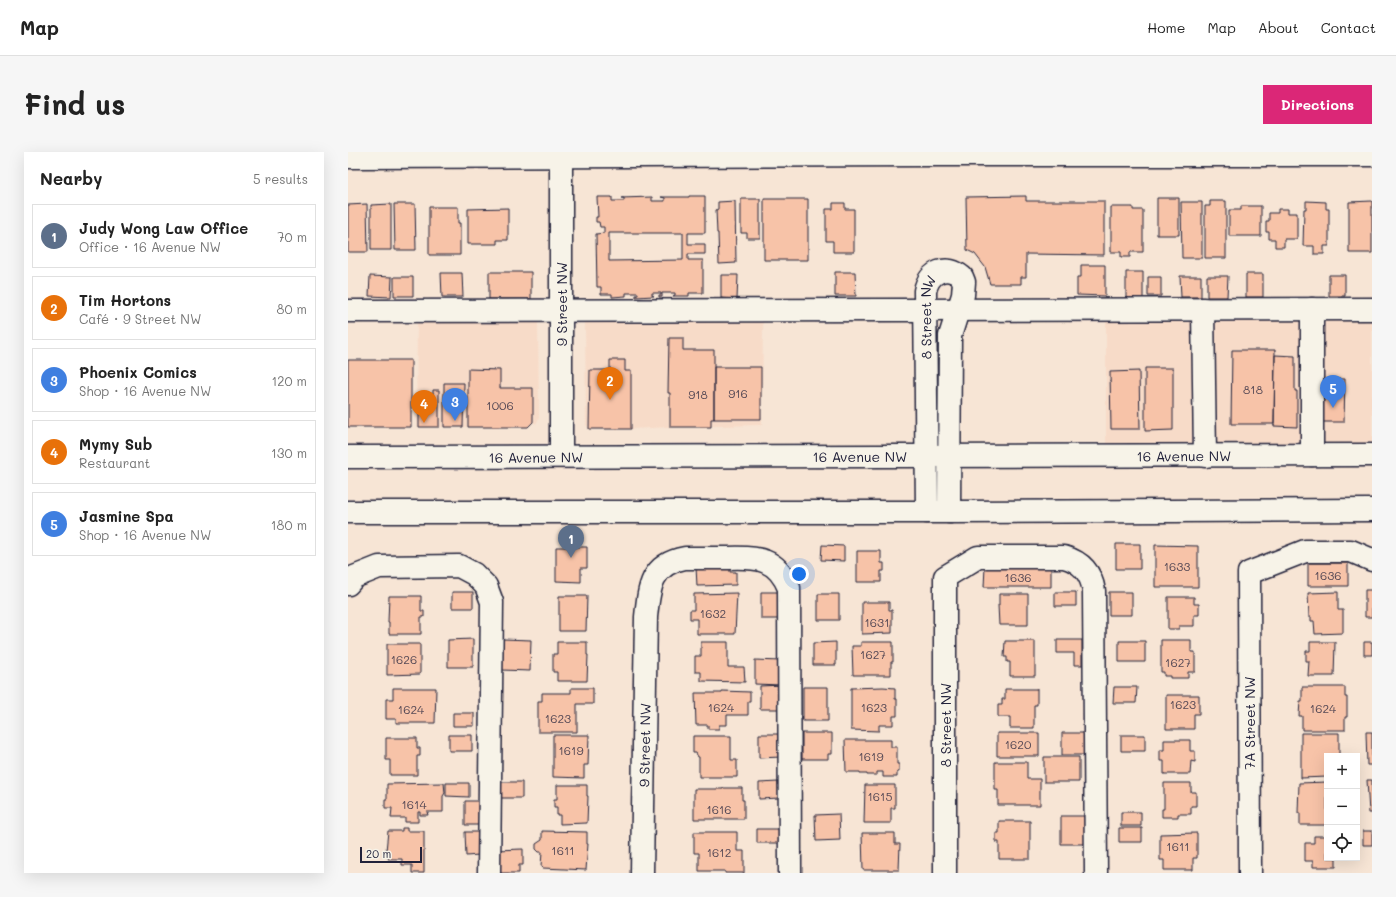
<!DOCTYPE html>
<meta charset="utf-8">
<style>
:root{--surface:#fff;--page:#f6f6f6;--text:#222;--muted:#767676;--line:#e0e0e0;--accent:#db2777}
body{margin:0;font-family:Mali,sans-serif;background:var(--page);color:var(--text)}
.controls{position:absolute;right:12px;bottom:12px;display:grid;overflow:hidden;border-radius:0px;box-shadow:0 4px 16px #0002}
.controls button{width:36px;height:36px;display:grid;place-items:center;padding:0;border:0;border-bottom:1px solid var(--line);background:var(--surface);color:var(--text);font:20px sans-serif}
.scale{position:absolute;left:12px;bottom:10px;width:62px;box-sizing:border-box;padding-left:4px;border:2px solid #22223b;border-top:0;font-size:11px;line-height:14px;white-space:nowrap;color:#22223b;-webkit-text-stroke:3px #f7f3e8;paint-order:stroke}
.you{position:absolute;left:451px;top:422px;width:14px;height:14px;margin:-10px;border:3px solid #fff;border-radius:50%;background:#1a73e8;box-shadow:0 0 0 6px #1a73e833}
.badge{display:grid;place-items:center;width:26px;height:26px;border-radius:50%;background:var(--accent);color:#fff;font-size:13px;font-weight:700}
.pin{position:absolute;translate:-50% -33px;filter:drop-shadow(0 1px 2px #0008)}
.pin::after{content:'';position:absolute;top:21px;width:14px;height:12px;background:inherit;clip-path:polygon(0 0,100% 0,50% 100%)}
.list{margin:0;padding:0;list-style:none}
h2{display:flex;justify-content:space-between;align-items:center;height:52px;margin:0;padding:0 16px;font-size:17px}
h2 small{font-size:13px;font-weight:400;color:var(--muted)}
.list li{display:grid;grid-template-columns:26px 1fr auto;gap:12px;align-items:center;box-sizing:border-box;height:64px;margin:0 8px 8px;padding:0 8px;border:1px solid var(--line);border-radius:0px}
.list b{display:block;font-size:15px;white-space:nowrap}
.list p{margin:0;font-size:13px;white-space:nowrap;color:var(--muted)}
.list em{font-size:13px;font-style:normal;color:var(--muted)}
.icon{flex:none;width:22px;height:22px;fill:none;stroke:currentColor;stroke-width:2;stroke-linecap:round;stroke-linejoin:round}
.map{position:relative;flex:none;width:1024px;height:721px;overflow:hidden;border-radius:0px}
header{display:flex;align-items:center;gap:24px;box-sizing:border-box;height:56px;padding:0 20px;background:var(--surface);border-bottom:1px solid var(--line)}
header strong{font-size:19px}
nav{display:flex;gap:22px;margin-inline-start:auto;font-size:14px}
.intro{display:flex;align-items:center;justify-content:space-between;box-sizing:border-box;height:96px;padding:0 24px}
h1{margin:0;font-size:28px}
.button{padding:10px 18px;border-radius:0px;background:var(--accent);color:#fff;font-size:14px;font-weight:700}
main{display:flex;gap:24px;padding:0 24px}
aside{flex:1;background:var(--surface);border-radius:0px;box-shadow:0 4px 16px #0002}
.map>svg:first-child{display:block}
.built{fill:#f7dbc8}
.building{fill:#f7c3a8;stroke:#22223b;fill-rule:evenodd}
.lines{fill:none;stroke-linecap:round;stroke-linejoin:round}
.minor-casing{stroke:#22223b;stroke-width:25}
.highway-casing{stroke:#22223b;stroke-width:25}
.minor{stroke:#f7f3e8;stroke-width:22}
.highway{stroke:#f7f3e8;stroke-width:22}
.labels{text-anchor:middle;dominant-baseline:central;stroke-width:3.5;stroke-linejoin:round;paint-order:stroke}
.number-label{font-size:12px;fill:#574a56}
.street-label{font-size:14px;fill:#22223b;stroke:#f7f3e8}
</style>
<header>
<strong>Map</strong>
<nav><a>Home</a><a>Map</a><a>About</a><a>Contact</a></nav>
</header>
<div class="intro"><h1>Find us</h1><a class="button">Directions</a></div>
<main>
<aside>
<h2>Nearby<small>5 results</small></h2>
<ul class="list">
<li><span class="badge" style="background:#5c6f8a">1</span><div><b>Judy Wong Law Office</b><p>Office · 16 Avenue NW</p></div><em>70 m</em></li>
<li><span class="badge" style="background:#e8710a">2</span><div><b>Tim Hortons</b><p>Café · 9 Street NW</p></div><em>80 m</em></li>
<li><span class="badge" style="background:#3f7fe0">3</span><div><b>Phoenix Comics</b><p>Shop · 16 Avenue NW</p></div><em>120 m</em></li>
<li><span class="badge" style="background:#e8710a">4</span><div><b>Mymy Sub</b><p>Restaurant</p></div><em>130 m</em></li>
<li><span class="badge" style="background:#3f7fe0">5</span><div><b>Jasmine Spa</b><p>Shop · 16 Avenue NW</p></div><em>180 m</em></li>
</ul>
</aside>
<div class="map">
<svg width="1024" height="721" viewBox="0 0 1024 721">
<rect width="100%" height="100%" fill="#f7e5d5"/>
<filter id="ink" filterUnits="userSpaceOnUse"><feTurbulence type="fractalNoise" baseFrequency=".025" numOctaves="2"/><feDisplacementMap in="SourceGraphic" scale="8" xChannelSelector="R" yChannelSelector="G"/><feConvolveMatrix kernelMatrix="1 2 1 2 8 2 1 2 1" color-interpolation-filters="sRGB"/></filter>
<g filter="url(#ink)">
<!-- built -->
<path class="built" d="M758,157H1024V303L758,304Z
M190,166L191,266L188,272L185,270L180,275H68L69,167Z
M237,166H415L414,273L322,275L283,277H241L238,273Z"/>
<!-- building -->
<path class="building" d="M341,44H357V81H340V92H357V102H340V108H355V141H341V144H325L327,143V141H314V145H311V143H313V141H304V143L306,144L288,145V143H290V141H278V144L264,145V142H253V135H249L248,82L256,81V75H252L251,70H248V65H250L249,45H264V49H276V46H273L304,45V49H317V46L313,45H341ZM261,81H335V108L261,109Z
M678,44V49H756V103L678,102V125H673V132H642L637,115L627,102L619,98L618,45Z
M809,46H831V83H809Z
M393,47H412V86H399V81H393Z
M416,47H460V108H416Z
M387,49L388,111L371,112L370,81H369L368,58L370,57V50Z
M862,49H878V106H857V54H862Z
M958,49L978,50V57H981V94H976V102H966V94H955L956,57H958Z
M1024,49V101H1001V50Z
M833,50H854V106H834Z
M485,51H497V57H506V100H485V89H478V57H485Z
M19,52L20,100H0V53Z
M43,52V98H23V53Z
M46,52H67L68,98H47Z
M893,54H913V84H881V58H893Z
M81,55H110V71H112V103H81Z
M763,55H785V58H795V100H782V105H773V100H763Z
M160,56V88H149V92H120V57Z
M930,57H940V61H949V87H936V95H927V87H921V80H918V69H921V61H930Z
M733,113H757V144L729,143V125H733Z
M141,120H183V147H141Z
M487,120H507L508,144H487Z
M778,120H795V146H778Z
M93,121H114L115,145H94Z
M898,122H915V145H898Z
M373,123H390L389,147L373,146Z
M981,123H997V144H981Z
M22,124L44,125L43,145L21,144Z
M832,124H853V145H833Z
M859,124H880L879,145H859Z
M46,125H65V144H46Z
M800,125H813V144H800Z
M321,186H335V198H366V267H363V275H322V241H320Z
M884,198H927L926,272H883Z
M927,203L947,204V239H949V275L926,274Z
M0,208H63V275H0Z
M262,208H277V219H283V277H241L242,218H262Z
M366,215H413V267H366Z
M797,216H825V278L797,279Z
M120,217L152,218V236H185V270L180,275H120Z
M791,219L792,277H763L762,220Z
M975,227H997L996,270H975Z
M96,231H116L115,275H96Z
M85,238H91V275H71V242H85Z
M768,392H792V417H768Z
M474,393L496,394V409L473,408Z
M807,393L850,394V435H807Z
M208,395H239V416H233V430L208,429Z
M509,399H533V411H536V419H533V430H509Z
M960,411H1000V434H960Z
M348,415H382V420H388V433L349,434Z
M637,415H703V435H636Z
M1017,438H1024V465H1017Z
M104,440H125V456H104Z
M413,440H437L436,467H413Z
M707,440H728V454H707Z
M761,440H784V463H761Z
M990,440V458H995V481L967,482L966,469H963V465H961L960,441Z
M389,441L387,482H349V467H342V458H346V442Z
M470,442H491V468H470Z
M651,442H680V473H651L650,453H651Z
M41,444H73V459H76V465H73V482H41V470H40Z
M211,444H239L238,479H211Z
M820,445H846V452H851V463H846V474H831V477H820Z
M514,450H541V458H544V481L514,482Z
M125,487V515H100V488Z
M155,487L183,488L182,519L154,518Z
M709,488H734V513H726V501H709Z
M813,488H843V500H847V520H840V526H822V524H816V520H813Z
M657,489H687V524H662V510H659V505H656Z
M771,489H797V510H771Z
M209,490H239V503H240L239,529H209V520H205V502H209Z
M353,490H380V515H396L397,530L353,529V520H347V504H353Z
M488,490V513H465V491Z
M513,490H545V510H543V523H505L504,494H513Z
M962,490H987L986,524H960L961,509H958V499H962Z
M1016,490H1024V503H1016Z
M39,492H72V522L39,523Z
M407,508L432,509V533L407,532Z
M435,533L436,557H412V534Z
M455,535H480V569H455Z
M535,535L547,536V547H549V564H545V573H531V579L503,578V536Z
M766,535H789L788,551H765Z
M954,535H997V545H999V565H997V578H954V564H951L952,549H954Z
M45,536H88L87,571H48V567H38V547H45Z
M223,536H245V552H229V580H190V549H194V541H223Z
M657,537H689V553H686V576H662V565H650V553H654V547H657Z
M374,539L402,540V549H400V563H379V573H371V577H360V573H348L347,541H374Z
M818,543H851V562H846V577H818Z
M105,561H126V574H105Z
M1018,580H1024V613H1019Z
M454,581H484V602H480V607H454Z
M649,581H691V604H649Z
M714,581H740V603H714Z
M953,581H991V604H979V625L953,626Z
M411,582H433V605L411,606Z
M101,583H124V599H101Z
M205,583H241L240,613H236V626L205,625Z
M773,583H797V599H773Z
M345,584H383V608H389V625H351V605H350L348,601H345Z
M38,586H69V596H72V604H69V623H42V608H38Z
M497,588H543V595H549V612H551V620H549V625H535V620H529V623H519V622H512V620H498Z
M816,588H842V599H847V610L843,609L842,622H816V609H812V598H816Z
M696,605H731V630H696Z
M647,610H679V627H692V653H650V638H647Z
M1019,628H1024V661H1021Z
M153,630H174V646H153Z
M430,630L431,646L411,647V631Z
M979,630V673H952V661H950L951,631Z
M96,631L97,641L95,644V660H79L80,663H72V660H70V670H57V666H43L44,656H37V647H39V632Z
M98,631H121V645L98,644Z
M816,631H843V640H848V654H843V662H830V665H814V657H816Z
M209,633H239V644H240L239,671L212,672V663H209V655H206V647H209Z
M517,633H547V656H543V671H516Z
M375,636H394V648H396V667H346V637H375Z
M117,649H132V673H117Z
M773,660H793V674H773Z
M491,662L492,688L468,689L467,663Z
M713,664H739V692H713Z
M651,669H682V707H651V690H648V681H651Z
M54,676H59V679H76V721H64V713H54V707H40V699H38L40,679H54Z
M771,676H794V690H771Z
M409,677H431V691H409Z
M194,679L239,680V692H240L238,718L195,716L193,714L194,700H191L188,697V692L194,688Z
M1015,679H1024V693H1015Z
M117,680H131V703L118,704Z
M346,680H389V699H396V721H377V719H351V701H346Z
M514,681H547V692H552L551,718H515Z
M849,681V706H845V718H816V708H812V682Z
M966,684H979V706H988V715H965V709H957V691H966Z
M175,697V713H171V721H147V698Z"/>
<g class="lines">
<!-- minor casing -->
<g class="minor-casing">
<g id="minor">
<path d="M0,5L589,3H1024"/>
<path d="M855,157L857,304"/>
<path d="M964,157V303"/>
<path d="M0,159L1024,157"/>
<path d="M213,304V0"/>
<path id="s1" d="M579,360L577,139C581,119 599,112 614,125L616,130L615,143L602,184L601,360"/>
<path d="M0,432L6,425L31,415L111,414L126,422L138,434L144,450L141,721"/>
<path id="s2" d="M294,721L298,465C301,435 303,412 337,406C352,406 366,406 381,406C409,405 429,406 441,436L442,721"/>
<path d="M597,721V425L630,405H716C734,410 743,421 746,439L748,721"/>
<path d="M902,721L901,421L957,399H1003L1024,408"/>
</g>
</g>
<!-- highway casing -->
<g class="highway-casing">
<g id="highway">
<path id="s3" d="M0,305L1024,303"/>
<path d="M0,360H601L1024,358"/>
</g>
</g>
<!-- minor -->
<use href="#minor" class="minor"/>
<!-- highway -->
<use href="#highway" class="highway"/>
</g>
</g>
<g class="labels">
<!-- number labels -->
<g class="number-label">
<text x="905" y="237">818</text>
<text x="390" y="241">916</text>
<text x="350" y="242">918</text>
<text x="152" y="253">1006</text>
<text x="829" y="414">1633</text>
<text x="980" y="423">1636</text>
<text x="670" y="425">1636</text>
<text x="365" y="461">1632</text>
<text x="529" y="470">1631</text>
<text x="525" y="502">1627</text>
<text x="56" y="507">1626</text>
<text x="830" y="510">1627</text>
<text x="835" y="552">1623</text>
<text x="373" y="555">1624</text>
<text x="526" y="555">1623</text>
<text x="975" y="556">1624</text>
<text x="63" y="557">1624</text>
<text x="210" y="566">1623</text>
<text x="670" y="592">1620</text>
<text x="223" y="598">1619</text>
<text x="523" y="604">1619</text>
<text x="532" y="644">1615</text>
<text x="66" y="652">1614</text>
<text x="371" y="657">1616</text>
<text x="830" y="694">1611</text>
<text x="215" y="698">1611</text>
<text x="371" y="700">1612</text>
</g>
<!-- street labels -->
<g class="street-label">
<text transform="translate(213 152) rotate(-90)">9 Street NW</text>
<text stroke="none"><textPath href="#s1" startOffset="195">8 Street NW</textPath></text>
<text stroke="none"><textPath href="#s3" startOffset="188">16 Avenue NW</textPath></text>
<text stroke="none"><textPath href="#s3" startOffset="512">16 Avenue NW</textPath></text>
<text stroke="none"><textPath href="#s3" startOffset="836">16 Avenue NW</textPath></text>
<text transform="translate(901 571) rotate(-90)">7A Street NW</text>
<text transform="translate(597 573) rotate(-90)">8 Street NW</text>
<text stroke="none"><textPath href="#s2" startOffset="128">9 Street NW</textPath></text>
</g>
</g>
</svg>
<div class="controls">
<button>+</button>
<button>−</button>
<button><svg class="icon" aria-label="locate" viewBox="0 0 24 24"><circle cx="12" cy="12" r="6"/><path d="M12 2v4M12 18v4M2 12h4M18 12h4"/></svg></button>
</div>
<div class="scale">20 m</div>
<div class="you"></div>
<div class="pin badge" style="left:223px;top:406px;background:#5c6f8a">1</div>
<div class="pin badge" style="left:262px;top:248px;background:#e8710a">2</div>
<div class="pin badge" style="left:107px;top:269px;background:#3f7fe0">3</div>
<div class="pin badge" style="left:76px;top:271px;background:#e8710a">4</div>
<div class="pin badge" style="left:985px;top:256px;background:#3f7fe0">5</div>
</div>
</main>
